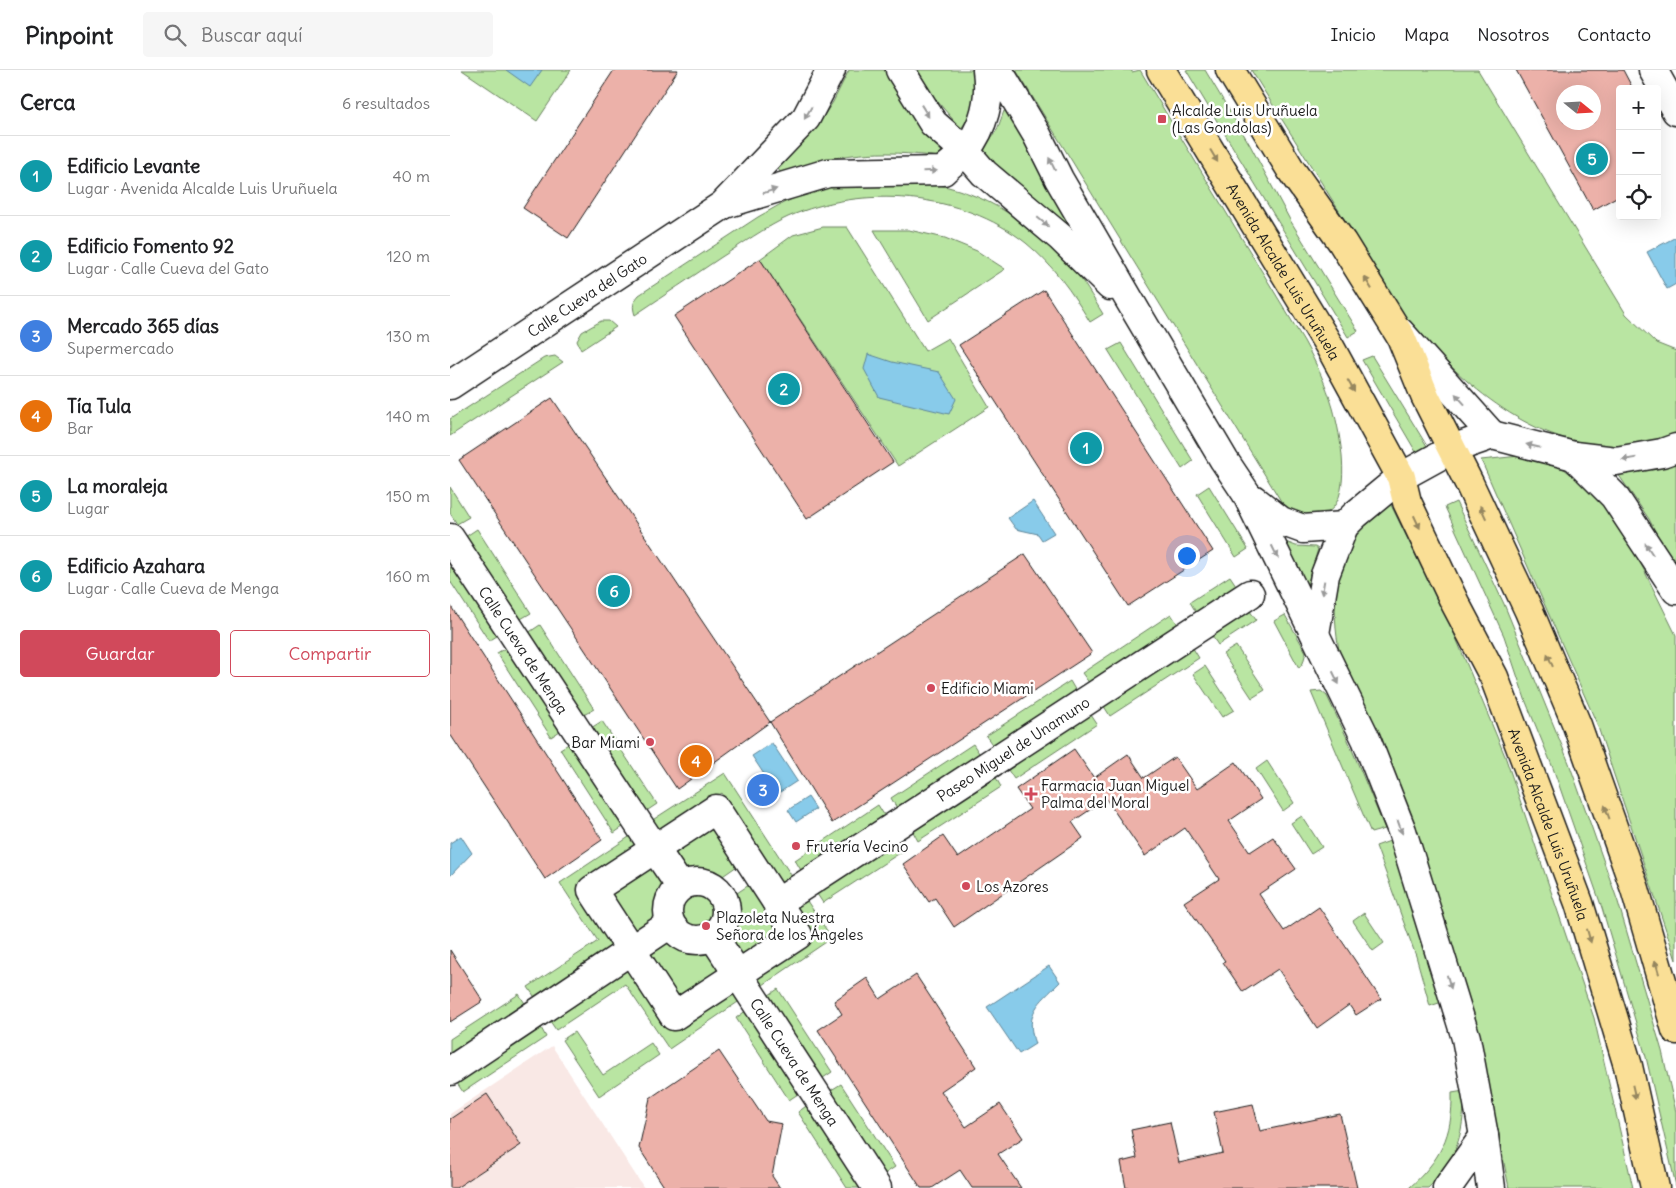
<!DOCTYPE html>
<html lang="es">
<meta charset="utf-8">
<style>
:root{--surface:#fff;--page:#f6f6f6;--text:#202124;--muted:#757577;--line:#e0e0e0;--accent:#d1495b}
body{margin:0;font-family:Delius,sans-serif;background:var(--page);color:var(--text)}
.controls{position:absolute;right:15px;top:15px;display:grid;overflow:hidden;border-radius:5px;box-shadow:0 5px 20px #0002}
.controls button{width:45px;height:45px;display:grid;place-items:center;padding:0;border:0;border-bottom:1px solid var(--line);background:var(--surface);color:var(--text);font:25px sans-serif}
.compass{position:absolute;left:1106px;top:15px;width:45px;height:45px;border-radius:50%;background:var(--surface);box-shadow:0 5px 20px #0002;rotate:108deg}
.you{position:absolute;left:736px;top:485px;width:18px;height:18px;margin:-12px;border:4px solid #fff;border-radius:50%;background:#1a73e8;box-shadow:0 0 0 8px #1a73e833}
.badge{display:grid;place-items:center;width:32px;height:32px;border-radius:50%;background:var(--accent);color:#fff;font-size:16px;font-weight:700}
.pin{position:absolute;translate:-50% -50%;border:2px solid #fff;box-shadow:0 1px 5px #0006}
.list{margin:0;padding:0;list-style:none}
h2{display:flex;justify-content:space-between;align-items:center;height:65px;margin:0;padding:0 20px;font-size:21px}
h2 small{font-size:16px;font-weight:400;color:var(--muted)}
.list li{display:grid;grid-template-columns:32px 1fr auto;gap:15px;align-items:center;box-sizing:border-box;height:80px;padding:0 20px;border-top:1px solid var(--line)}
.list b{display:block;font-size:19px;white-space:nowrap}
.list p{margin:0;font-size:16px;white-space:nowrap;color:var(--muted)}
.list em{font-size:16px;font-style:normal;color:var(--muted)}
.actions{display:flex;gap:10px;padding:15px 20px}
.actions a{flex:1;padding:11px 0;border:1px solid var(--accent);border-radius:5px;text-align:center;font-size:18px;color:var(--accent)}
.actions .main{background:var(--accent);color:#fff}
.icon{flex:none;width:28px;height:28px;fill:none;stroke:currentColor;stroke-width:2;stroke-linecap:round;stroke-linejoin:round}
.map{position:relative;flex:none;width:1226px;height:1118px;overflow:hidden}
header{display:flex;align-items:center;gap:30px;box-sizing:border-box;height:70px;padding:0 25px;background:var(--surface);border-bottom:1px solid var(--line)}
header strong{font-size:24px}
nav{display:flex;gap:28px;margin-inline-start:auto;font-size:18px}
.search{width:350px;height:45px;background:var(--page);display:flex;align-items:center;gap:12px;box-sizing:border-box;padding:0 18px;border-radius:5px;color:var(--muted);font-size:19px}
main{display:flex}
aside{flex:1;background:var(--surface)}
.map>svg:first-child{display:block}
.built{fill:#f9e8e5}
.green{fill:#b9e5a2;stroke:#6a805f}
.water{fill:#88cbea;stroke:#5d8598}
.building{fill:#ecb1a9;stroke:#1c1c1c;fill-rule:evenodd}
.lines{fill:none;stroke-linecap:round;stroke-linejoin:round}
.minor-casing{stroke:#1c1c1c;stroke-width:31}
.major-casing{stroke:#1c1c1c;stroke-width:31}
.minor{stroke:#fff;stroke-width:28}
.major{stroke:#fadf96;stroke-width:28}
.oneway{fill:#999}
.oneway2{fill:#96875f}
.poi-dot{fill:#d1495b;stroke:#fff;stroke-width:2}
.labels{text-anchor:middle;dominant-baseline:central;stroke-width:5;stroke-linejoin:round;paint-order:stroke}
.poi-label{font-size:15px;fill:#1c1c1c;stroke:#fff;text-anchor:start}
.street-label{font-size:15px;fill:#1c1c1c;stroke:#fff}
</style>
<header>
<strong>Pinpoint</strong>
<div class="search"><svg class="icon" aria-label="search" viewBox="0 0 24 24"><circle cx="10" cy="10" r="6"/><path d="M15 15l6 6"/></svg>Buscar aquí</div>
<nav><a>Inicio</a><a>Mapa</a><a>Nosotros</a><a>Contacto</a></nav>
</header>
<main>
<aside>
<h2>Cerca<small>6 resultados</small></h2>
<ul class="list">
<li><span class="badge" style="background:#0f9aa8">1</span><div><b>Edificio Levante</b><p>Lugar · Avenida Alcalde Luis Uruñuela</p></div><em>40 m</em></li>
<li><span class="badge" style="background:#0f9aa8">2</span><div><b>Edificio Fomento 92</b><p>Lugar · Calle Cueva del Gato</p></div><em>120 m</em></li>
<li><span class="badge" style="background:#3f7fe0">3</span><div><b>Mercado 365 días</b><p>Supermercado</p></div><em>130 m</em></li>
<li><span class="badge" style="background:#e8710a">4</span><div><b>Tía Tula</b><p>Bar</p></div><em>140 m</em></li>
<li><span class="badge" style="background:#0f9aa8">5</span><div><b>La moraleja</b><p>Lugar</p></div><em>150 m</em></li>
<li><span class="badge" style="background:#0f9aa8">6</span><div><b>Edificio Azahara</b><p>Lugar · Calle Cueva de Menga</p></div><em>160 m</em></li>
</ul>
<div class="actions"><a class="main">Guardar</a><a>Compartir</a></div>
</aside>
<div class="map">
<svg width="1226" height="1118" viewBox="0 0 1226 1118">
<rect width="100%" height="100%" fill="#fff"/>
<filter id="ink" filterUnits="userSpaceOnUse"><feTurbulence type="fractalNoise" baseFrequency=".02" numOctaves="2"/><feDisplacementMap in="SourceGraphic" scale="10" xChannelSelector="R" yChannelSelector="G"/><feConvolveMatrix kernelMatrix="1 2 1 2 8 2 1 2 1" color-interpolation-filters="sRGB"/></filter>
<g filter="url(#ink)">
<!-- built -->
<path class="built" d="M102,976L194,1118H0V1044Z"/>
<!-- green -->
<path class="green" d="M12,0H121L87,51Z
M399,0H435L451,30L492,82L489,87C431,79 387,82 332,104L328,99L362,63L383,32Z
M468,0H526L523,40L511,59L482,25Z
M566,0H680L682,2L690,0L854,271C866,293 876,314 883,338C890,363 905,433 873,445C859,450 845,445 834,436Z
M736,0H755L800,75L840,150L908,261L898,267Z
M801,0H1028L1176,244L1206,273L1226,281V365C1205,371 1184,377 1163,376C1076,374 1008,309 956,248Z
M554,41H559L625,160L556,106L531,82L547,60Z
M400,112C425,112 452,110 477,113C533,120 584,155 621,196C633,210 643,228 653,244L640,252C622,222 603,195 576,173C512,122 412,114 338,147C314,158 292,174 270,188C242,207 213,226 185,245C182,236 183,232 189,225L308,147L329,135L351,125Z
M373,157H397L475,281L498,268L539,337L448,396L310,189L343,165Z
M459,160L495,168L527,181L555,199L478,250L424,160Z
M151,251H159L166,257L131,280L127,271L132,262Z
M671,273L743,391L732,399L658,280Z
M105,286L113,292L0,366V349L94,288Z
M922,286L977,376L966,382L912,290Z
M1070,386L1114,399L1155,430L1193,498L1226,565V890L1147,654L1031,390Z
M1226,394V480L1223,497L1199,449L1168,404L1222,396Z
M759,416L798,479L786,487L747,424Z
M0,417L19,447L7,454L0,443Z
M1006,432L1054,534L1119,693L1168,832L1212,981L1226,1042V1116L1196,987L1152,838L1103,698L1076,632L1054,566L995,437Z
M940,433L1001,556L1055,686L1144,948L1183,1118H1059L1028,962L968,765L890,585C880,537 884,487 919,450C925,444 934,438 940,433Z
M27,459L81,543L69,550L15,467Z
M833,471L846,476L865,477L868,479L857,515L851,513Z
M0,485L50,564L39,571L0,511Z
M780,506L788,518L747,544L740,532Z
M798,538L806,550L768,575L760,563Z
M721,544L729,556L640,614L632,603Z
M835,545L856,582L853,593L849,598L824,551Z
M90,555L144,639L132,646L78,563Z
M741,575L749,588L660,646L652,633Z
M59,576L113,659L101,667L47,583Z
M786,576L815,620L802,628L773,584Z
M755,596L784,640L772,647L743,604Z
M620,611L627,623L544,677L536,666Z
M871,621L877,626L898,670L935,759L921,763L861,622Z
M639,642L647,654L564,709L556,697Z
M152,651L207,734L195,742L141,658Z
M122,672L176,755L164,763L110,679Z
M523,674L531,686L448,740L441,728Z
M817,691L844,733L833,741L806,699Z
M275,703L343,808L332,816L272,723L209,764L201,751Z
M544,704L551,717L468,771L461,758Z
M428,735L436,748L352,802L345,790Z
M852,746L872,777L861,784L841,753Z
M264,754L290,794L267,810C256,804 248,802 237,805L222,783Z
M182,765L190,777L130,817L168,875L86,929L78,917L148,871L110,813Z
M448,766L456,779L373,833L365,821Z
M940,771L963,833L992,932L980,936L966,886L926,776Z
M203,795L217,818C211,828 209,835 210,847L186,863L160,823Z
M302,813L332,859L290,887L275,864C284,850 285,843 281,827Z
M232 841a15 15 0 1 1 30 0a15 15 0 1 1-30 0Z
M355,828L382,868L310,917L302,906L363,865L344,835Z
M914,843L934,873L923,881L903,851Z
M221,867C232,876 241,878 256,877L271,899L229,927L199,881Z
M180,894L223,958L283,919L291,930L219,979L175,914L106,960L98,948Z
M328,919L382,1002L370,1010L316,927Z
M69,924L76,935L0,986V969Z
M297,940L351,1022L339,1030L286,948Z
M89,954L96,967L13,1022L5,1010Z
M124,962L153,1005L201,973L209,985L149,1026L112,970Z
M391,1014L445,1097L433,1105L378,1022Z
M1014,1021C1015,1059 1007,1092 978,1118H959C990,1090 1003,1066 1002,1023Z
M359,1034L414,1118H397L348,1042Z"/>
<!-- water -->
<path class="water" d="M56,0H92L80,17Z
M1226,167V214L1217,219L1197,182Z
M418,284L442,292L489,302L506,329L499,344L429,327L414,299Z
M583,431L604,463L592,470L588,464L566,459L558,448Z
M322,673L347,711L327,724L302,686Z
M358,727L366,739L346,752L338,740Z
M11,766L22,783L0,806V773Z
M599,896L610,912C589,933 574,942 585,974L569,984L537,937Z"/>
<!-- building -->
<path class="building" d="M164,0H228L118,168L73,138Z
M1066,0H1173L1183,19H1170V125L1143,140ZM1114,22H1144V52H1114Z
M310,189L443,392L357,449L224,246Z
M594,220L763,481L678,536L509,275Z
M102,328L320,652L227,719L9,390Z
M575,484L642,583L382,753L320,652Z
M0,535L152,770L95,809L0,664Z
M624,679L644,708L678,684L694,708L725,687L747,719L786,692L811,729L779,751L800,782L823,767L846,799L809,824L834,861L869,837L931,929L906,945L899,935L867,958L828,899L793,922L773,892L775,891L734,832L769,809L735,758L695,786L656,729L622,752L633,768L504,857L485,828L479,832L453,794L493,766L508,788L580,739L566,719Z
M0,880L33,931L0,952Z
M466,905L526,997L491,1021L516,1057L550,1034L573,1068L548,1084L571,1118H522L510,1100L482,1118H471L368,960L392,944L384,931L417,908L430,929Z
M269,981L316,1051L332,1054L322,1106L330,1118H215L189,1078L200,1028Z
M37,1024L71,1075L6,1118H0V1049Z
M803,1034L810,1061L890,1044L907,1118H676L671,1092L687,1088L681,1060L720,1052L729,1093L773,1083L764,1042Z"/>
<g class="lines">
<!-- minor casing -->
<g class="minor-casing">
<g id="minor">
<path d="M450,0L483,53L515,81L534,103L610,167L660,216"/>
<path d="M548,0L587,65L609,109L687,243L774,390L796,423L916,669L952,761L1016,968L1034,1066L1041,1118"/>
<path d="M1203,0L1226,41"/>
<path d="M275,134L378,103L493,101C500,94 509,88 516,80C534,57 541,29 537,0"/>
<path d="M950,262L1042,365"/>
<path id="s1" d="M0,315L273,135L356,48L381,0"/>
<path d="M1124,386L1164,426L1226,520"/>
<path d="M803,429L831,451L853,459L894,456"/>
<path id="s2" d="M0,468L205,779L230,816"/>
<path d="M865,564L875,505L894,456L905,445L951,407L1002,379L1042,365L1124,386L1166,391L1212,383L1226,378"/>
<path d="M266,739L348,865L224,946L142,820Z"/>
<circle cx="247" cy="841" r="29"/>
<path id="s3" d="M327,833L800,524"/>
<path id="s4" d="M263,866L427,1118"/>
<path d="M0,1001L220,854"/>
<path d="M997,1118L1034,1066"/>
</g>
</g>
<!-- major casing -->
<g class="major-casing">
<g id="major">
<path id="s5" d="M711,0L880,277L951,407L957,432L1005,533L1044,607L1129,833L1178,996L1205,1118"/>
<path d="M780,0L841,100L892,172L951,267L975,326L1019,413L1079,541L1127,655L1185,819L1226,960"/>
</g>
</g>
<!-- minor -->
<use href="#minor" class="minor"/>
<!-- major -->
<use href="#major" class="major"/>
</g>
<!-- one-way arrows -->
<defs><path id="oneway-solid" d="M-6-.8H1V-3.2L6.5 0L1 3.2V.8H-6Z" transform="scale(1.25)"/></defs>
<g class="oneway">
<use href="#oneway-solid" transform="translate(475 41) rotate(58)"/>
<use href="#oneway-solid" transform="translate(358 43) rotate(120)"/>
<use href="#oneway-solid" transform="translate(602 94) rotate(-116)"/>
<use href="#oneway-solid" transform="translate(480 101) rotate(-1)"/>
<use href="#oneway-solid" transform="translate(320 121) rotate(-17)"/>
<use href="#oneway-solid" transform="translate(593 152) rotate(40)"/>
<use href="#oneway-solid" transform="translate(1010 329) rotate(-132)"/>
<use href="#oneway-solid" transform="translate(1083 376) rotate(-166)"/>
<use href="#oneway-solid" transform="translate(1179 389) rotate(171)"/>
<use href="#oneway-solid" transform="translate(1199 479) rotate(-123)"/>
<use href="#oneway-solid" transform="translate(825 482) rotate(64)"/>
<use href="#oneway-solid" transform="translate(873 518) rotate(100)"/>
<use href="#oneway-solid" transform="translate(886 608) rotate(64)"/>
<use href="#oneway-solid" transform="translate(950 757) rotate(70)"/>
<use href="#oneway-solid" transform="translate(999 912) rotate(73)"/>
</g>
<g class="oneway2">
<use href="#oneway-solid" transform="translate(764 86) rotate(59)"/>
<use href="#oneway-solid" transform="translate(918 213) rotate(-122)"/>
<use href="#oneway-solid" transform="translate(901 316) rotate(61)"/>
<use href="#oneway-solid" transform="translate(1033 442) rotate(-115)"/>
<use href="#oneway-solid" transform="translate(967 452) rotate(65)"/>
<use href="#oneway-solid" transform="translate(1100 590) rotate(-113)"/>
<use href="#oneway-solid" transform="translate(1157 742) rotate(-110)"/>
<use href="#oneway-solid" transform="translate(1139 866) rotate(74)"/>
<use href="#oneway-solid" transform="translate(1207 897) rotate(-106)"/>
<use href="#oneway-solid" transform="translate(1184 1022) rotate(77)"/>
</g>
</g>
<!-- markers -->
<g class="poi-dot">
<rect x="707" y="44" width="10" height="10" rx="2.5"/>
<circle cx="481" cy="618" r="5"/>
<circle cx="200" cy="672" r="5"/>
<path d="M578.5 716.5h5v5h5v5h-5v5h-5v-5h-5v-5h5z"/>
<circle cx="346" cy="776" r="5"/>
<circle cx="516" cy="816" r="5"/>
<circle cx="256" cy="856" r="5"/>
</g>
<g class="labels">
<!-- poi labels -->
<g class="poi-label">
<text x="722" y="40">Alcalde Luis Uruñuela<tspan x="722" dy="17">(Las Gondolas)</tspan></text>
<text x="491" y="618">Edificio Miami</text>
<text x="190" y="672" text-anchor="end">Bar Miami</text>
<text x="591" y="715">Farmacia Juan Miguel<tspan x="591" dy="17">Palma del Moral</tspan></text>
<text x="356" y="776">Frutería Vecino</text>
<text x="526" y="816">Los Azores</text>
<text x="266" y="847">Plazoleta Nuestra<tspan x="266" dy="17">Señora de los Ángeles</tspan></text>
</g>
<!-- street labels -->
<g class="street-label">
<text stroke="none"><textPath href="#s5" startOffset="236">Avenida Alcalde Luis Uruñuela</textPath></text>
<text stroke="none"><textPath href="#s1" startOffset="164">Calle Cueva del Gato</textPath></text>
<text stroke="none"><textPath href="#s2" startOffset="134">Calle Cueva de Menga</textPath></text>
<text stroke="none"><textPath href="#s3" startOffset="282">Paseo Miguel de Unamuno</textPath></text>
<text stroke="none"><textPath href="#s5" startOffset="851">Avenida Alcalde Luis Uruñuela</textPath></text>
<text stroke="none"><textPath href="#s4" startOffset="150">Calle Cueva de Menga</textPath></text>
</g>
</g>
</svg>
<div class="controls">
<button>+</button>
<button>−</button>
<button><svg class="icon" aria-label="locate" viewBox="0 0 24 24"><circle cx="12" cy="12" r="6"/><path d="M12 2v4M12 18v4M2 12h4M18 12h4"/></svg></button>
</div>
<svg class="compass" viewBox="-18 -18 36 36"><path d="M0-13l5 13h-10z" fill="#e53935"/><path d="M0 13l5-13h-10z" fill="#757577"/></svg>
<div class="you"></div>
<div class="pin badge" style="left:636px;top:378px;background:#0f9aa8">1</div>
<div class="pin badge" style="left:334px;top:319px;background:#0f9aa8">2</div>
<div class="pin badge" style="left:313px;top:720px;background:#3f7fe0">3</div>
<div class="pin badge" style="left:246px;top:691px;background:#e8710a">4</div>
<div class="pin badge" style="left:1142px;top:89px;background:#0f9aa8">5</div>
<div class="pin badge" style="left:164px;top:521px;background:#0f9aa8">6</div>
</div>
</main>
